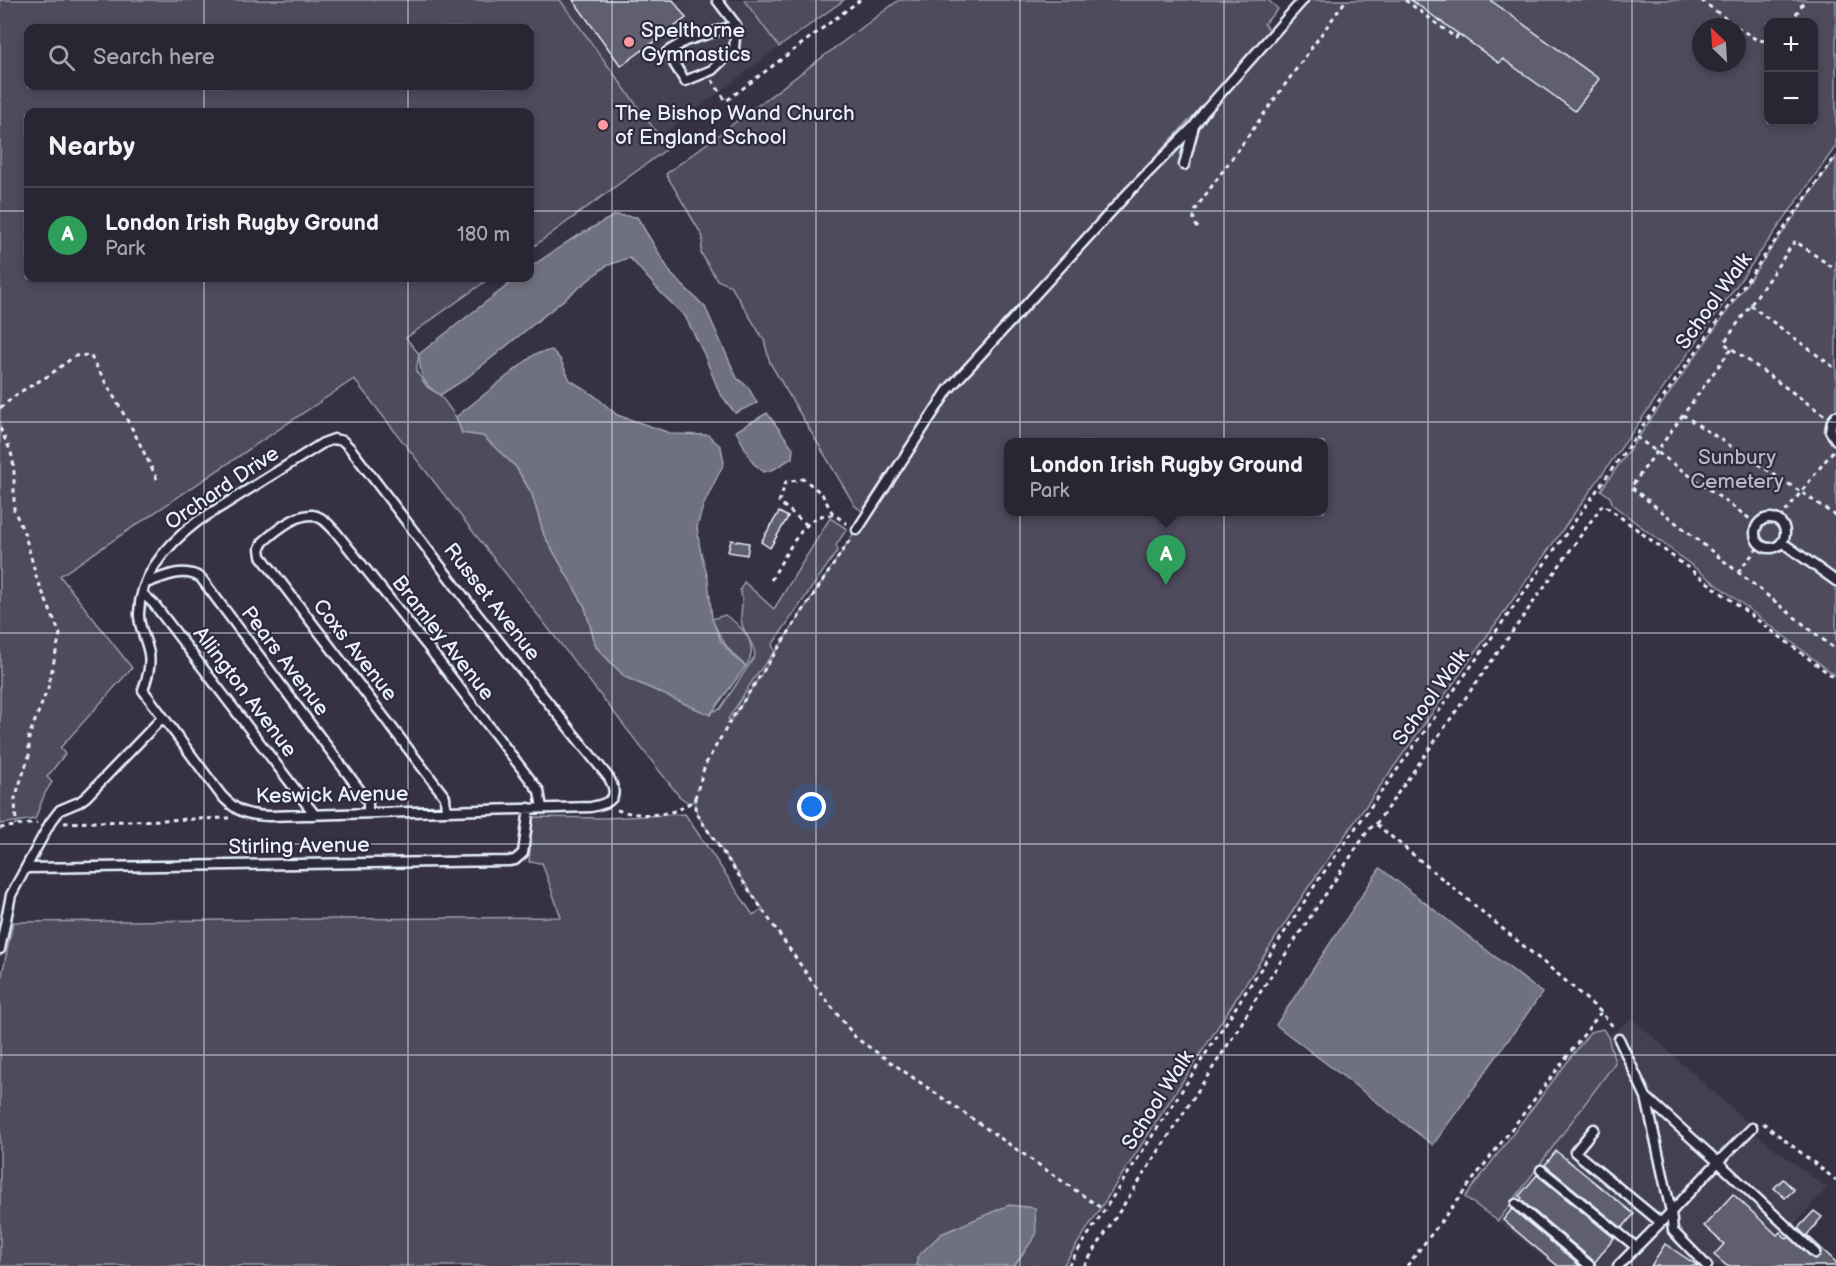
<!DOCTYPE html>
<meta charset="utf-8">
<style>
:root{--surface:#282633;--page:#302e3b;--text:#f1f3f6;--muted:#a5a5ac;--line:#44434e;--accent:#d6ab8b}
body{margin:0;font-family:"Balsamiq Sans",sans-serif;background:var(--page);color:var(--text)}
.controls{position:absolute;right:18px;top:18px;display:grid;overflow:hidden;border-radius:12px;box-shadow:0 3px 9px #0003}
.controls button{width:54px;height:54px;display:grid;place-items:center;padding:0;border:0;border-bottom:2px solid var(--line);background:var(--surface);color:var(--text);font:30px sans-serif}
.compass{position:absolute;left:1692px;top:18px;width:54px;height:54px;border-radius:50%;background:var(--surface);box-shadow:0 3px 9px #0003;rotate:335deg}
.you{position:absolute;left:812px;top:807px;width:21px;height:21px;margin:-15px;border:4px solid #fff;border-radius:50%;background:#1a73e8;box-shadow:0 0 0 9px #1a73e833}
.badge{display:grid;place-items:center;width:39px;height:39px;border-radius:50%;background:var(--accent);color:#fff;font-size:20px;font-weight:700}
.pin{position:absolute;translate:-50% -50px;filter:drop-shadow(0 2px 3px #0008)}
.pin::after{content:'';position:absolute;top:32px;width:21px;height:18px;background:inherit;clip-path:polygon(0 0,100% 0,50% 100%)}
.popup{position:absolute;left:1004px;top:438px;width:324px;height:78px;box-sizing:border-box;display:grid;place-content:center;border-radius:12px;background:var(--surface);filter:drop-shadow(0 2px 4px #0005);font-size:20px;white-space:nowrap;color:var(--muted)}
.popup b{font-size:22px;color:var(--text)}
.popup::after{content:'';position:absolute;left:50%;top:100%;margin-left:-12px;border:12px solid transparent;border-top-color:var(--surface)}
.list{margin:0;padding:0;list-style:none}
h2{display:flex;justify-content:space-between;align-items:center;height:78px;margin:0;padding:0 24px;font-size:26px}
h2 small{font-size:20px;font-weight:400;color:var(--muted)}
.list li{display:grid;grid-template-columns:39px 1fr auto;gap:18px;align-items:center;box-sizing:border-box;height:96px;padding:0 24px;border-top:2px solid var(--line)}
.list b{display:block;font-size:22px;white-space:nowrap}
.list p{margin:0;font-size:20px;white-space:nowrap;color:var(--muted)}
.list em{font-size:20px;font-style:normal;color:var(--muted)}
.icon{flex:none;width:33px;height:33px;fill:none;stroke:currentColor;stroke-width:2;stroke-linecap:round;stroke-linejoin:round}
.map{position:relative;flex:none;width:1836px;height:1266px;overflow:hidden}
.search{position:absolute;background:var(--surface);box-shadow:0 3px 9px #0003;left:24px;top:24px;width:510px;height:66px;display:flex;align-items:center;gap:15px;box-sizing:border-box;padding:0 21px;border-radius:12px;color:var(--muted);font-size:22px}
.panel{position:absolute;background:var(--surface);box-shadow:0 3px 9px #0003;left:24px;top:108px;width:510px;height:174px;border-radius:12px}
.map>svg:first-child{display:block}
.built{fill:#433f51}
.green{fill:#4d4b5c;stroke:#9a9eaa;stroke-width:1.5;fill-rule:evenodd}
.water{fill:#70717f;stroke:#a0a4af;stroke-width:1.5}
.building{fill:#605e6e;stroke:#e8f1f8;stroke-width:1.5}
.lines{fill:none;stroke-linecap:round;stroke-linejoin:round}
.lane-casing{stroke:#e8f1f8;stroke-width:13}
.path{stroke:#e8f1f8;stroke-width:3;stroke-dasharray:4.5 4.5;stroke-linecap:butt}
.lane{stroke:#2f2a3d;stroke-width:8}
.grid{fill:none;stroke:#e8f1f8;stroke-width:1.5;stroke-opacity:0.55}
.poi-dot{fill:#ff9aa2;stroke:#2f2a3d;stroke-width:2}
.labels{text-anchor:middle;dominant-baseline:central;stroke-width:4.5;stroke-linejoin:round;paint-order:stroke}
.poi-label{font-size:21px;fill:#e8f1f8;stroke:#2f2a3d;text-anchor:start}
.street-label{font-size:21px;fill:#e8f1f8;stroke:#2f2a3d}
.park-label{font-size:21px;fill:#b2b7c1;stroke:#2f2a3d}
</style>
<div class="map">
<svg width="1836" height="1266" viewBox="0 0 1836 1266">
<rect width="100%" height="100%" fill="#363244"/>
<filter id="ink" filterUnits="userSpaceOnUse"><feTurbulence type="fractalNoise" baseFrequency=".0167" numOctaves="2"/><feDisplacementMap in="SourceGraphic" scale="12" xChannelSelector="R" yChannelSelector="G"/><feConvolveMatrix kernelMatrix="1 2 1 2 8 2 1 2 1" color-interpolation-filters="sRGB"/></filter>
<g filter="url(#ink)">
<!-- built -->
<path class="built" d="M43,0H744L779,47L660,137L668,148L530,249V28Z
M1632,1018L1746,1121L1757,1135L1827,1188L1794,1225L1836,1261V1266H1555L1498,1221L1615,1063L1608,1037Z"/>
<!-- green -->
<path class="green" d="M0,0H560L668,148L530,249V112H28V278H490L406,338L419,354L416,371L427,387L440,395L456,417L462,433L483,436L516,467L532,494L544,535L585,607L596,647L707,713L720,709L755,656C755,644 745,636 742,624C739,613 745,602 740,590L744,582L774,609L830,518L847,529L836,545L838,550L772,645L775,651L757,674L728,719L731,720L948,390L1303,0H1836V146L1311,883L1063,1266H0V985L13,922L561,917L542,863L529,862L533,817L606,818L685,814L753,915L763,909L700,819L695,808V799L690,804L679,796L354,379L60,576L132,668L60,748L65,754L47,777L52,782L45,793L35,819L0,824ZM1768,22H1814V122H1768ZM1701,27H1737V63H1701ZM28,28H530V86H28ZM1008,442H1324V512H1008Z
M744,0H844L779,47Z
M899,0H1268L1278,9L1264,24L1271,31L958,372L917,428L862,511L855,506L770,363L764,340L731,286L717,280L701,253L703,237L666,174Z
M1836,157V676L1613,505L1610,497L1601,490Z
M725,615C743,627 760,645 746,666C729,653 720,638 712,619Z
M1603,1029L1608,1037L1615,1063L1498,1221L1465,1197L1590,1032Z"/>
<!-- water -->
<path class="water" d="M615,215L637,217L672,275L705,307L737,378L748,387L757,403L735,413L719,392L704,354L685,316L662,294L631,259L628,258L606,266L464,380L440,395C422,384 420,375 419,354L517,278H530V268L532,266L572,239Z
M552,350L560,359L570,380L595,396L617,415L673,434L708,435L721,447L724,463L703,506L697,527L700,549L708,579L712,619L721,641L735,658L746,666L710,715L625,677L596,647L585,607L544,535L532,494L516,467L483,436L462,433L456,417L535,354Z
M767,413L793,448L792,458L774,469L764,472L753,463L736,431Z
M1380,868L1542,993L1433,1145L1276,1025Z
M1009,1205L1035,1208L1036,1235L1014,1266H917V1257L941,1234Z"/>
<!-- building -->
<path class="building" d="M573,0H673L686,18L621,66Z
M1411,0H1490L1599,79L1575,111L1503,59L1499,63Z
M779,512L788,517L770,548L761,542Z
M731,540L749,543L747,555L728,552Z
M1556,1151L1634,1214L1622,1228L1545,1165Z
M1537,1175L1614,1238L1595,1262L1521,1200L1522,1198L1519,1196Z
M1783,1179L1794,1190L1785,1198L1774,1188Z
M1733,1194L1777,1235L1780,1232L1787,1239L1789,1237L1814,1259L1820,1257L1821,1251L1798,1228L1814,1211L1822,1217L1807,1235L1836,1262V1266H1727L1714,1255L1724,1244L1704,1226Z
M1512,1209L1580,1266H1558L1503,1220Z
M1665,1244L1698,1266H1651Z"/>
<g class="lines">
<!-- lane casing -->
<g class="lane-casing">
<path id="lane" d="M717,0L736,25L734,49L712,70L685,81L667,52L685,41L736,25
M1184,165L1194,126
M1836,416L1832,421L1830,431L1836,440
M334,439L343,441L350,448L477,614L609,778C620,798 611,803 591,807L269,816C246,815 237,812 221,795L143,690C147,678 151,667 149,654C147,640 138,627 139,613C140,574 169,543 198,521L323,443Z
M1755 533a15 15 0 1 1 30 0a15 15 0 1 1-30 0Z
M857,530L948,390L1130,191L1194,126L1204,112L1303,0
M1783,543L1836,581
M146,583C164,577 184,566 201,578L368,801V813
M143,594L154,604L315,815
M446,811L445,797L261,556L260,548L263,542C274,532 296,514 312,515C322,516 329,525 335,531L428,647L539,791L542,808
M27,868L509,861L515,860L523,853L529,808
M0,949L11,895L50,823L60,810L79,802L86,797L163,717
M1619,1039L1646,1097L1718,1162L1671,1212L1673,1231L1707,1266
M1752,1128L1718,1162L1815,1253
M1594,1129L1575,1152L1660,1222
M1541,1170L1636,1247
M1516,1204L1590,1266
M1618,1266L1671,1212L1646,1097"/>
</g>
<!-- path -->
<path class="path" d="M1405,0L1456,38L1458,34
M1701,0L1737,27
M1791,22L1805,0
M1737,27L1757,40L1768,41
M712,80L726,101L860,0
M1198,228C1191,219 1194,213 1199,204L1346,0
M1750,305L1836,369
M1731,349L1683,415L1801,492L1779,520
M0,408L20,392L48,376L75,356L90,355L134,432L158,481
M1683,415L1631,487L1836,650
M1824,415L1724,343L1795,241L1836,270
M0,428L11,452L14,467V510L25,535L37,579L60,634L48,688L29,736V756L15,798L16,825
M1636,437L1757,524
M1833,451L1801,492L1836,516
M807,525L779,502L786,482L804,479L822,494L833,514
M1738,572L1760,545
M771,580C783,561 804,512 830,515C836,515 842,520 847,524
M695,798L705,765L731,720L851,538
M617,810C641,817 677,818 695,798V808L700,819L813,983L856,1038L1104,1210
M64,823L229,818
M1376,824L1603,504L1836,679
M0,828L37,823
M1763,1123L1836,1180
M1068,1266L1319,879L1836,156
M1084,1266L1240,1026L1255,1000L1369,829L1376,824L1560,976L1601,1012L1615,1029
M1407,1266L1601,1012"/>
<!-- lane -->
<use href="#lane" class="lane"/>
</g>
</g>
<!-- grid -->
<path class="grid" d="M204,0V28M408,0V28M612,0V1266M816,0V1266M1020,0V1266M1224,0V1266M1428,0V1266M1632,0V1266M204,86V112M408,86V112M0,211H28M530,211H1836M204,278V1266M408,278V1266M0,422H1836M0,633H1836M0,844H1836M0,1055H1836"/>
<!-- markers -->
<g class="poi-dot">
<circle cx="629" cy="42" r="6"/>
<circle cx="603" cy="125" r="6"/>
</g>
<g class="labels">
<!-- poi labels -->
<g class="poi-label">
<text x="641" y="30">Spelthorne<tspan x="641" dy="24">Gymnastics</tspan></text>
<text x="615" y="113">The Bishop Wand Church<tspan x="615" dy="24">of England School</tspan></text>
</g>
<!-- street labels -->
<g class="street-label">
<text transform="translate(1714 301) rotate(-54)">School Walk</text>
<text transform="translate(222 488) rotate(-34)">Orchard Drive</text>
<text transform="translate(492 602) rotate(52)">Russet Avenue</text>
<text transform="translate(443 638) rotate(52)">Bramley Avenue</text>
<text transform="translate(355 650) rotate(52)">Coxs Avenue</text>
<text transform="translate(285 661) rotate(53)">Pears Avenue</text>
<text transform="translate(245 692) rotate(53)">Allington Avenue</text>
<text transform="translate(1431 697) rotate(-54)">School Walk</text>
<text transform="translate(332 795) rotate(-1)">Keswick Avenue</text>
<text transform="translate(299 846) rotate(-1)">Stirling Avenue</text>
<text transform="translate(1158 1100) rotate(-57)">School Walk</text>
</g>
<!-- park labels -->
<g class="park-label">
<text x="1737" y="457">Sunbury<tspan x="1737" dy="24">Cemetery</tspan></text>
</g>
</g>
</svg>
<div class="controls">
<button>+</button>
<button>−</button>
</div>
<svg class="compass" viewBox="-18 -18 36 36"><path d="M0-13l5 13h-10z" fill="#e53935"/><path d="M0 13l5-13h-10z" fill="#a5a5ac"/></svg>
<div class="you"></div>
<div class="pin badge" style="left:1166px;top:585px;background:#2e9e5b">A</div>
<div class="popup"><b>London Irish Rugby Ground</b>Park</div>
<div class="search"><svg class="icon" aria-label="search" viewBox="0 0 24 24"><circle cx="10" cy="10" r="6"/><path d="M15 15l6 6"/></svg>Search here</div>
<section class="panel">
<h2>Nearby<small></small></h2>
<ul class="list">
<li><span class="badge" style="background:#2e9e5b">A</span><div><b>London Irish Rugby Ground</b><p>Park</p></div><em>180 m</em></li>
</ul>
</section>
</div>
